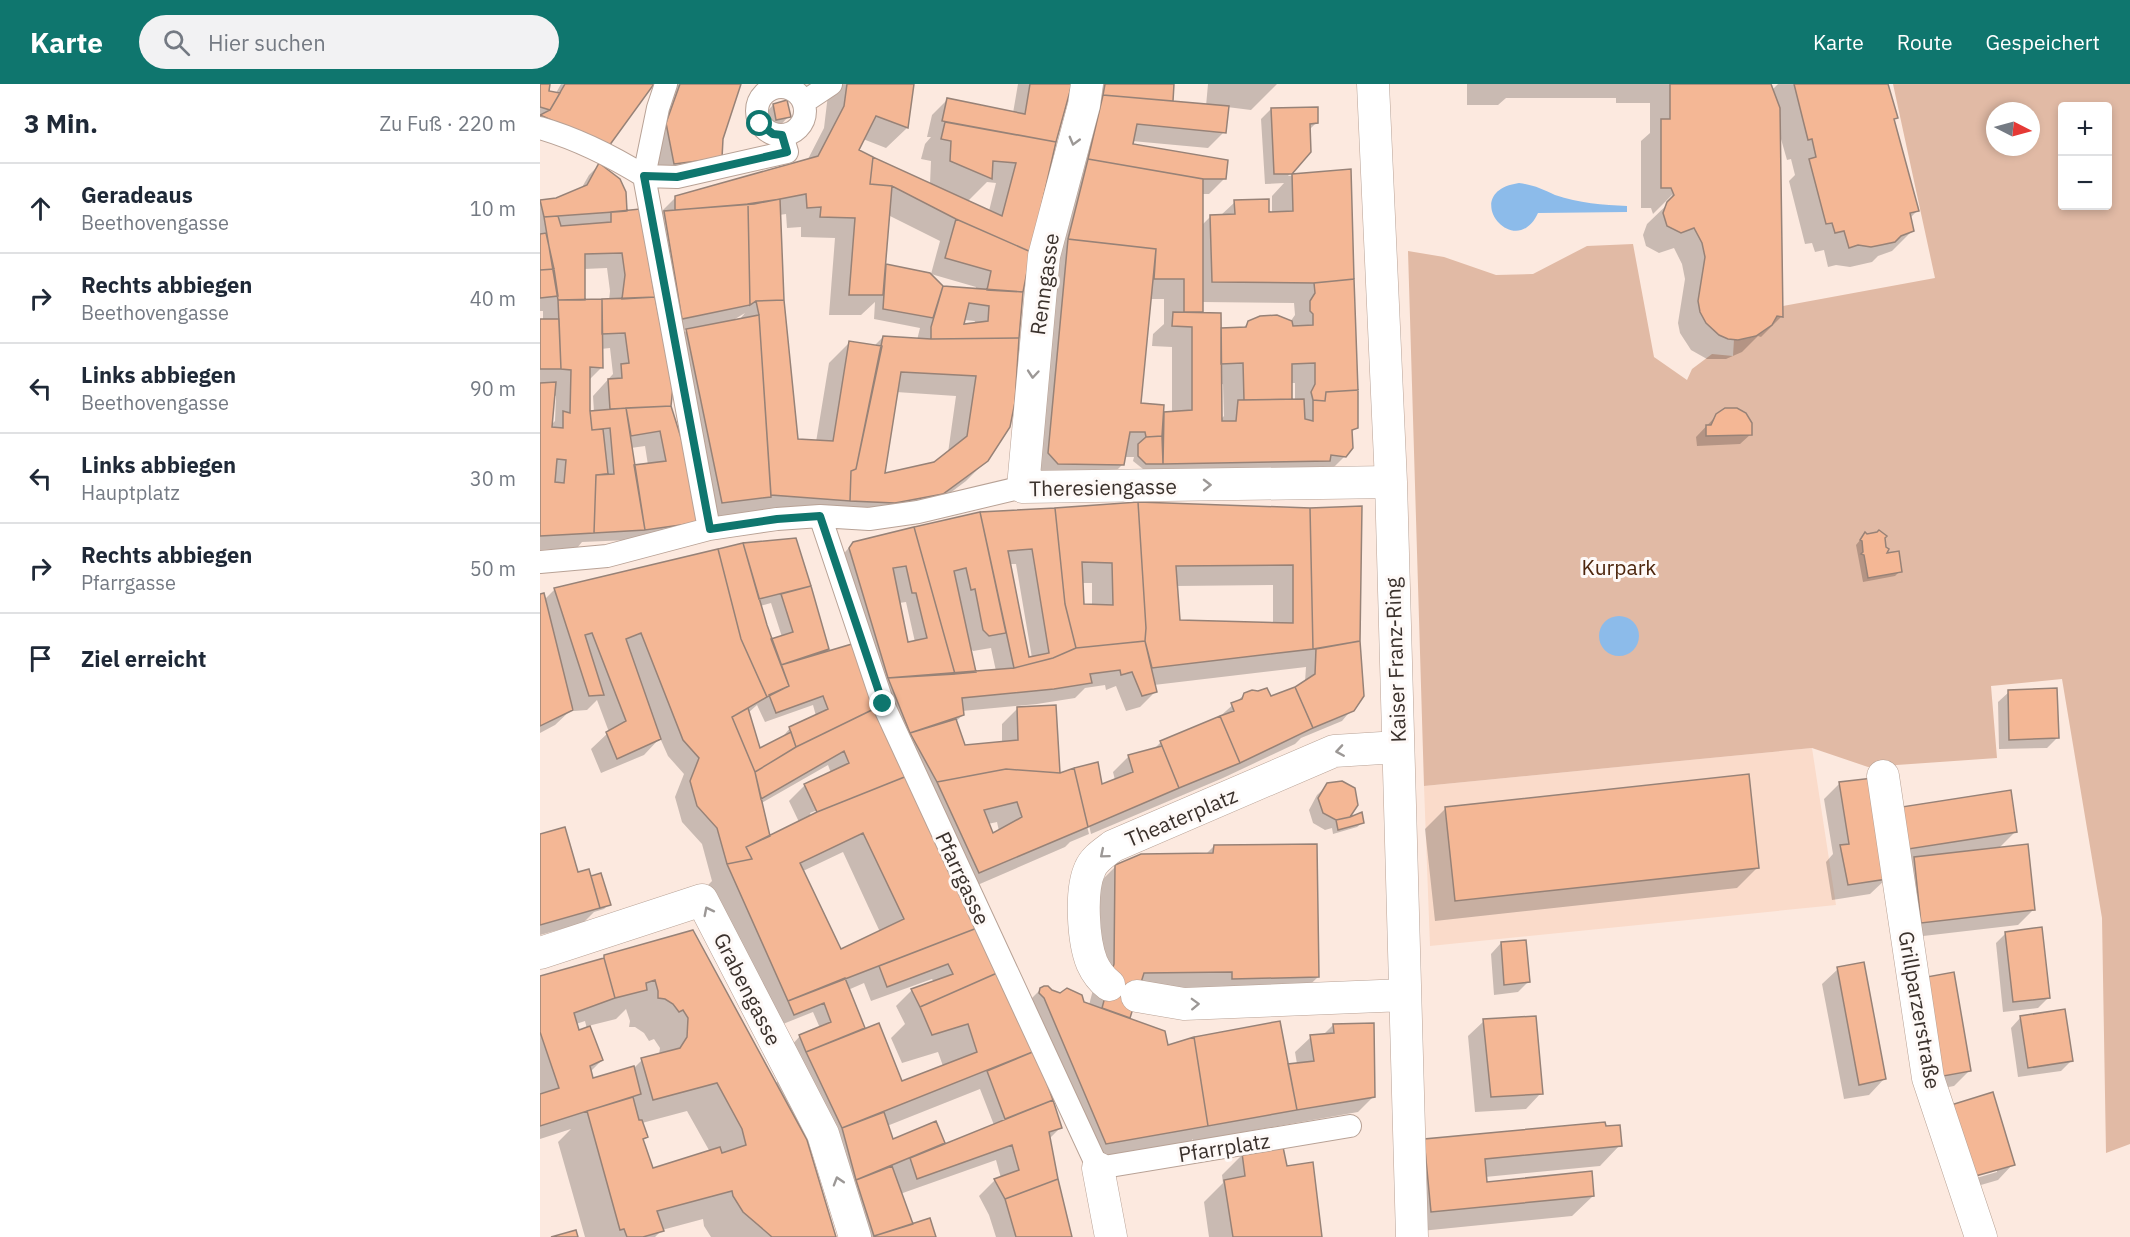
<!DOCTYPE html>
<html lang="de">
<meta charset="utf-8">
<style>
:root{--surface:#fff;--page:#f2f2f3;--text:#1f2937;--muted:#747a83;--line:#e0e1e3;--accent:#0f766e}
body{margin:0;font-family:"IBM Plex Sans",sans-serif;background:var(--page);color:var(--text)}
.controls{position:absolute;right:18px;top:18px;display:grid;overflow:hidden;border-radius:6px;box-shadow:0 3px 9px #0003}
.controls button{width:54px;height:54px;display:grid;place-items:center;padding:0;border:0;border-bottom:2px solid var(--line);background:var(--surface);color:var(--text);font:30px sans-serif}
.compass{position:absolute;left:1446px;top:18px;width:54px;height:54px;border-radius:50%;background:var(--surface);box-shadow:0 3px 9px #0003;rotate:96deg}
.stop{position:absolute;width:18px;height:18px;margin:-14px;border:4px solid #0f766e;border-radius:50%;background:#fff}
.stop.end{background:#0f766e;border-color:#fff;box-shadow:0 2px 6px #0008}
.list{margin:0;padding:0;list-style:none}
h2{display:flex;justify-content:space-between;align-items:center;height:78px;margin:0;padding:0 24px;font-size:26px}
h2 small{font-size:20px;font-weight:400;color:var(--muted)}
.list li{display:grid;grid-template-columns:39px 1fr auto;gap:18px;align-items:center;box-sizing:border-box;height:90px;padding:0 24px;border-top:2px solid var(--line)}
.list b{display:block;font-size:22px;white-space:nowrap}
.list p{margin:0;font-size:20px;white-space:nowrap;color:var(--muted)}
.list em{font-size:20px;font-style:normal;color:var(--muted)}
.icon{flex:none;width:33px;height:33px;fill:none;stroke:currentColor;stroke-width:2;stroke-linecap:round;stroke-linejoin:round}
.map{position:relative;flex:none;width:1590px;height:1153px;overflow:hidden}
header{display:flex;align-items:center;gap:36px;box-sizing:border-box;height:84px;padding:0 30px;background:var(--accent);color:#fff}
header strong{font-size:28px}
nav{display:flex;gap:33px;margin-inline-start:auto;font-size:21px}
.search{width:420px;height:54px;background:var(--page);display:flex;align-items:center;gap:15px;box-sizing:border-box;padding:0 21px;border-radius:33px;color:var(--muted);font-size:22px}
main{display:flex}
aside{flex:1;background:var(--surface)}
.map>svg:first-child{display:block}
.built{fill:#fadbca}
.green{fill:#e1baa5;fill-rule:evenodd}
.water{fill:#8cbbea}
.shadow{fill:#0003;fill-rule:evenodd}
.building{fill:#f4b795;stroke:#978277;stroke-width:1.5;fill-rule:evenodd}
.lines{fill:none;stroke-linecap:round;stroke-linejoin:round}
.pedestrian-casing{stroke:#b8a296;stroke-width:24}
.minor-casing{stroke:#b8a296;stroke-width:33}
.pedestrian{stroke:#fff;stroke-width:22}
.minor{stroke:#fff;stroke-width:32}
.oneway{stroke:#9c9896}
.route{stroke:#0f766e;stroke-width:8}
.labels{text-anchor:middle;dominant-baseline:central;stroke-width:6;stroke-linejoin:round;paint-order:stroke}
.street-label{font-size:21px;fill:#3a312c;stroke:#fef9f7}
.park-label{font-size:21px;fill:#4d260d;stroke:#fef9f7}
</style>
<header>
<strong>Karte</strong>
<div class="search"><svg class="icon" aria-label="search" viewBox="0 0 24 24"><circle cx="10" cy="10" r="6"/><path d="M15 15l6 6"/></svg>Hier suchen</div>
<nav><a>Karte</a><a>Route</a><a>Gespeichert</a></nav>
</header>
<main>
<aside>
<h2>3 Min.<small>Zu Fuß · 220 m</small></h2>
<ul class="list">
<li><svg class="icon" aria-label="ahead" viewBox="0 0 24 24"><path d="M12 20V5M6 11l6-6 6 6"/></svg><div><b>Geradeaus</b><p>Beethovengasse</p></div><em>10 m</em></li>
<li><svg class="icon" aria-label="right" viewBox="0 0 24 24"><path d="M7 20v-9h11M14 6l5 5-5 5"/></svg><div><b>Rechts abbiegen</b><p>Beethovengasse</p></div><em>40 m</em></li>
<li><svg class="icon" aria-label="left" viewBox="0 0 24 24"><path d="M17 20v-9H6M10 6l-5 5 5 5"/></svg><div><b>Links abbiegen</b><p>Beethovengasse</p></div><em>90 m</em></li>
<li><svg class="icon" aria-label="left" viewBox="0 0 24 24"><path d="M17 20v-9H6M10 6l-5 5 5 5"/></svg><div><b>Links abbiegen</b><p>Hauptplatz</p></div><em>30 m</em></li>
<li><svg class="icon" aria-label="right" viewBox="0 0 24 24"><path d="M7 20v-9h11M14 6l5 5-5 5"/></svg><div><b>Rechts abbiegen</b><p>Pfarrgasse</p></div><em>50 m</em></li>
<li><svg class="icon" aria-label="arrive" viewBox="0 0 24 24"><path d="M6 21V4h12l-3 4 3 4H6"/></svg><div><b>Ziel erreicht</b></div></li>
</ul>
</aside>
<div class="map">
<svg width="1590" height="1153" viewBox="0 0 1590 1153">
<rect width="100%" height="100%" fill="#fce9df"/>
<!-- built -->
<path class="built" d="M1272,664L1296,821L890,862L884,702Z"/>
<!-- green -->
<path class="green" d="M1353,0H1590V1060L1566,1069L1562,834L1522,595L1451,602L1457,674L1328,683L1272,664L884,702L868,167L904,173L956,191L993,190L1047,162L1093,160L1114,273L1147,296L1152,285L1172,270L1193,272L1194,255C1214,257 1227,248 1237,232L1243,233V222L1395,194ZM1522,22H1568V122H1522ZM1455,27H1491V63H1455Z"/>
<!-- water -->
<path class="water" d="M979,99C994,101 1002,105 1015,111C1039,119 1063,121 1087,122V128L998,129C975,179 917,108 979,99Z
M1059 552a20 20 0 1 1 40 0a20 20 0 1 1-40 0Z"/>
<!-- shadow -->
<path class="shadow" d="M0,0H8L7,8L16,9L21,0H112L0,46Z
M128,0H200L181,55V74L113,100Z
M238,0H262L252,11L237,9Z
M265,0H372L367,44L346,64L323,55L317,66L390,100L391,77L381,75L385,60L391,53H387L392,31L408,15L473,29L478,0H531L514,58L489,167L447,376L426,397L381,431L89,456L42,458L37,464L0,466V237H3V227H0V118L17,116L41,105L49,91L59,81L86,128L115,134L135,114L267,77L284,44L289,2ZM447,98L456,99L449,127L428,117ZM246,130L247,144L261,143V153L295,154L289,231H321L335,218L334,235L380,244L377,256L343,253L334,262L309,259L289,279L276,358L256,356L243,216L239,131ZM348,131L400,157L391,190L436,203L435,206L403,203L389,190L344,182ZM67,184L70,207L69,217L44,218V185ZM205,229L199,236L190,238ZM424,236L435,237L434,240L422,242ZM148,245L125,268L127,250ZM70,264L73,290L53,312L54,328L50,329L49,296L62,283L61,265ZM133,301L144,368L130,322ZM356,308L416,312L408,369L395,379L343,391ZM14,311L16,312L15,337L11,341ZM105,362L108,381L93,383L91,364Z
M553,0H633L631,19L666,22L668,0H737L711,26L687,23L684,48L668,64L592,57L591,61L685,94L669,110H661V142L670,133L680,132L695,118L727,129H732V112L744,99L725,100L721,35L731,25L776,39L769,46L770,68L748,92L809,86L816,343L811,349L805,372L784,393L603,400V385L593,377L594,373H584L583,380L562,401L498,400L508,177ZM610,215H624V240L613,250L612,262L632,263V329H622L599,320ZM662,218L754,219L755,231L750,238H709L702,245L679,246L662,229ZM751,299H755V317H750ZM683,300L684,332L680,336V301Z
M927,0H1230L1232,6L1238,0H1347L1356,33L1353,36L1377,127L1370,134L1373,146L1352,167L1338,172L1332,178L1310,183L1296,181L1288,183L1284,166L1275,168L1272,159L1265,160L1249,97L1255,91L1251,75L1247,76L1239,48L1241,233L1221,253L1218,252L1202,268L1186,275H1167L1151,266L1140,249L1138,239L1145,195L1142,180L1134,164L1119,169L1106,162L1103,151L1107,140L1134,114L1132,111L1113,130L1111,124H1101V57L1110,49V19H1076V14H966L958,21H927Z
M233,21L249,32L234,48L221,51L218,37Z
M1177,331L1211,350L1200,360L1157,362L1156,353Z
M597,419L770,425L821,423L819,559L823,612L802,637L761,654L755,660L683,694L551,750L538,694H535L549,750L530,758L525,763L419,809L455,890L494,967L512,1016L520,1044L509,1055L516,1096L530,1153H456L449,1131L439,1112L455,1096L461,1094L456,1076L360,1110L372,1142L389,1136L395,1153H321L307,1108L301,1111L289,1066L273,1072L270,1065L268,1066L293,1153H171L164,1142L163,1135L122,1146L115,1153H45L18,1058L31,1045L0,1055V894L62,876L65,873L152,848L235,1000L256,980L250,963L260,952L280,944L273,928L243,940L240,932L227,937L167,802L172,797L162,760L142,738L135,713L144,690L128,672L120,654L104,671L61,689L51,665L69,648L57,616L47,626L34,627L33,624L15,641L0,649V511H3L4,516L15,505L203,460L255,456L288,567L311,562L332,612L340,603H337L299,475L313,459L440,430ZM470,480H476L492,574H488ZM542,499H552V521H542ZM733,501V540L638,538L636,502ZM366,518L375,558L367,560L359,519ZM231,519L242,553L230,557L220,522ZM429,563L433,567L451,564L456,587L435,589ZM766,583L765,598L756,604L730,614L727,606L718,609L712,607L705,610L677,635L621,658L613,666L588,673L573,688L575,696L561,702L557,679L518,691L515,623L477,625L462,640V659L424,663L415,638L423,631L422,627L497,620L535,614L545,604L565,601L566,606L576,602L586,627L600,623L615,608L614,601ZM217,621L225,638L273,621L276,632L250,644L240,656L219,666L208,629ZM361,675L382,715L378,720L359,676ZM288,681L291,689L265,701L249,717L259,738L229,753L220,720ZM348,698V701L271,732L270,729ZM457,738L459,747L452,751L448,740ZM303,768L340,848L300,867L263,787ZM392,895L394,898L372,906L356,922L365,940L351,954L362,979L398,968L403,982L362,999L338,941L319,948L323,943L308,906L324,899L331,917ZM86,925L90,937L89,943H95L104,949L109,957L114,955L120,964L119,971L102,976L94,984L52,995L50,988L62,976L48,942L76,935ZM45,937L47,945L38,948L36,940ZM440,1005L454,1041L404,1061L395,1039L352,1057L347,1042ZM147,1027L170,1068L112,1086L102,1057L106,1053L102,1039Z
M1325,450L1360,487L1355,492L1323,498L1316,461Z
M1469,608L1517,654L1507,664L1459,665L1458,618Z
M1299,700L1339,742L1476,747L1458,765L1493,826L1478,841L1366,854L1359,790L1372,777L1347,781L1346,795L1330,810L1292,816L1286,778L1293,770L1284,715Z
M788,701L807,736L822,739L817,743L793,750L792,744L785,746L773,739L769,726L777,711Z
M906,724L1217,784L1197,804L895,837L885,745Z
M0,752L37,790L50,794L60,791L69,820L64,825L54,828L43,839L0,851Z
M674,762L778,893L757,913L596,909L588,935L627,963L747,982L757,980L755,968L771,953L783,951L793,941L834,1012L818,1028L653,1057V1055L646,1062L546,1079L480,926L501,905L549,921L554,902L555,803L576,782L666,770Z
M1466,849L1508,914L1498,924L1463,928L1456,859Z
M961,859L988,898L978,908L954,911L951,870Z
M1298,885L1344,995L1329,1011L1304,1015L1282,900Z
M1366,911L1429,987L1414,1002L1382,1008Z
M1481,933L1531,977L1521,987L1478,993L1471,944Z
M944,937L1001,1009L986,1025L935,1028L928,952Z
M1396,1038L1473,1080L1458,1096L1417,1108ZM1457,1085V1088L1426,1097L1425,1094Z
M884,1057L1080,1061L1060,1082L945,1093V1099L1053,1112L1032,1132L871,1148Z
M702,1071L745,1084L780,1153H669L664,1118L683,1099L682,1091Z"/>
<!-- building -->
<path class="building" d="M0,0H10L9,7L20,9L10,26L0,23Z
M25,0H114L69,62L0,31L10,26Z
M140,0H201L183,55L182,74L134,80L126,39Z
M307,0H374L368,44L336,32L319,66L333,73L330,100L352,102L343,211H309L315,134L280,133L281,123L267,124L266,110L214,120L135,126V112L278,72L304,22Z
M490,0H532L516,58L402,37L407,14L485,30Z
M565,0H634L633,17L563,11Z
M1130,0H1231L1240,24L1243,233L1237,232L1232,241L1216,252L1198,256L1188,255L1179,251L1166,239L1160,228L1158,217L1165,173L1162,159L1154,144L1141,149L1127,142L1123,129L1127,118L1134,111L1131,104H1121V35H1130Z
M1254,0H1348L1358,34L1354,35L1379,127L1370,129L1374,147L1361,152L1355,158L1341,161L1331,163L1318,161L1309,164L1304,147L1295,149L1292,139L1286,140L1269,75L1276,73L1272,55L1268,56Z
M563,11L689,22L686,49L597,40L593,60L688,76L686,95H663L548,75Z
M247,16L251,33L236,36L233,20Z
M778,23V39L770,40L771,68L752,90H734L731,24Z
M405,38L516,58L491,168L416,135L352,102L330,100L333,73L462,132L476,79L453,77L452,95L410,77L411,57L401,55Z
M548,75L663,95V228H644V195H614L616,165L528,155Z
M59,79L80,95L86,108L87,127L4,133L0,116L16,114L47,101Z
M811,85L814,195L774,199L672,198L670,131L695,130L694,116L729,115V128L753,127L752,90Z
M240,115L244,216L216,217L210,221L208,120Z
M208,120L210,221L142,235L124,127Z
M100,125L115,213L82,215L85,191L82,169L45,170V216H18L4,133L18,132L21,142L71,138V128Z
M416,135L491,168L483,208L447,206L451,187L405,174Z
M6,149L14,185L0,186V150Z
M528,155L616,165L601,319L624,321L622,352L606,353L605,348H590L584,381L518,380L508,369Z
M346,180L390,189L403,202L393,234L343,225Z
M14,185L18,212L0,214V186Z
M814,195L818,306L786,308L785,317L773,316L771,308L775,300V279L752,280V315L704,316L703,279L681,280V244L706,243L708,237L720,232L737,231L752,237L753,242L773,241V230L770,227V217L775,209L774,199Z
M403,202L483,208L479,254L391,255V243ZM429,219L449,222L448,237L424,240Z
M115,213L133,302L131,322L70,325L68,295L82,294L81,280L89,279L85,249L62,250V215Z
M62,215L63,284L50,283V327L52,346L63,345L68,390L56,391L54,449L0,452V299L16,298L12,343L23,344V327L30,329L31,286L21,285L18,216ZM17,375L26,376L24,399L15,398Z
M244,216L258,355L293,357L309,257L342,262L316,385L311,387L310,417L231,411L219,231L216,217Z
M633,228L681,229L682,337H696L698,316L764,315L765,335L773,337V316L785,317L786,308L818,306V344L812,346L813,364L806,373L791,371L790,377L623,380L624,328L652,326V243L632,242Z
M219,231L231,413L182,419L146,245Z
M0,235H19L21,285H0Z
M343,252L391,255L479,254L475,318L470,343L448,377L403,410L355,419L310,417L311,387L316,385ZM361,288L436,292L427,352L394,378L345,389Z
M131,322L154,395L162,438L105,446L94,381L126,377L120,347L91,352L86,324Z
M86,324L105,446L54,449L56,391L74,390L70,344L52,346L50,327Z
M1185,324H1197L1206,329L1212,339V351L1166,352V341H1171L1176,330Z
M622,352L623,380H606L598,372V360L606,353Z
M598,418L770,424L773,565L612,584L605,557L606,544ZM753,481V539L640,536L636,482Z
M598,418L606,544L605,557L536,564L525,520L515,424ZM542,478L572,479L573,521L544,520Z
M822,422L820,557L773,565L770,424Z
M515,424L525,520L536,564L513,574L474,584L440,428ZM492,465L509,569L489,573L468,467Z
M440,428L466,549L449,552L443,546L435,505L431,506L426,484L414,487L436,588L415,590L374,443Z
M374,443L415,590L348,594L309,464L313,458ZM366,482L372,509H376L387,554L368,558L353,484Z
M1339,446L1347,452L1345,454L1346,463L1349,465L1347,469L1359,467L1362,488L1328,494L1324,471L1321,470L1323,468L1322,457L1320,456L1325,448L1327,450L1337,448Z
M256,454L271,502L219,515L203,459Z
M203,459L227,541L249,602L227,613L201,555L178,465Z
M178,465L201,555L227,613L192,633L215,688L230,752L206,763L212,775L187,780L177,744L157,722L150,697L159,674L143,656L101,549L86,555L121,655L77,675L66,648L86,637L52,549L45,551L64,611L49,612L14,504Z
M271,502L289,565L241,581L231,555L253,548L241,510Z
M4,509L33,626L0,642V510Z
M605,557L617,608L602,612L592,588L581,591L580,586L550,590L552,599L514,605L422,614L424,631L370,649L348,594L474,584L513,574L536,564Z
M820,557L824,612L814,627L773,644L755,603L775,590L776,565Z
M312,560L338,623L256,663L249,643L288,625L283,612L236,629L229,611L249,602L241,581Z
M755,603L773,644L700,679L680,632L694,627L691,619L702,615L704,609L712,606L718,607L727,604L731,612Z
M1517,604L1519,654L1469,656L1468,606Z
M516,621L520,689L466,685L397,698L370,649L416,635L425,661L478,656L477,623Z
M338,623L367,692L277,728L264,700L309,679L304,667L221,715L215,688L256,663Z
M208,624L220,664L251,648L256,663L215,688L192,633Z
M680,632L700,679L639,704L620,657Z
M622,662L639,704L548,743L534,684L558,678L562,700L593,688L588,671Z
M534,684L548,743L439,789L397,698L466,685L520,689ZM477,718L482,733L453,749L444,726Z
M1209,690L1219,784L915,817L905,723Z
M367,692L437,844L248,917L187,780L212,775L206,763L277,728ZM323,749L364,835L301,865L260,779Z
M1333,694L1347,795L1308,801L1300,761L1309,760L1299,698Z
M802,697L815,704L818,721L810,733L796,736L783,729L778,714L787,699Z
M1471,706L1477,748L1362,766L1355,724Z
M822,728L824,739L798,746L796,736L810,733Z
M25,743L38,788L49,785L60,824L0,841V750Z
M777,760L779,893L692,895V888L604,889L590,934L562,924L574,880L575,781L601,770L673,769L674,761Z
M1488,760L1495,826L1381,839L1374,773Z
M61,789L71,821L60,824L51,792Z
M1502,843L1510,914L1473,918L1465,848Z
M437,844L457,889L380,923L371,905L413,890L408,880L347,903L339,882Z
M153,846L267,1056L296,1153H232L203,1128L193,1112L192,1107L117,1127L124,1147L103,1153H87L84,1145L80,1146L47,1027L93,1013L99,1036H102L108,1053L103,1055L113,1084L180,1063L182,1069L206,1061L202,1045L177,999L113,1016L101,974L140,964L147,953L148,934L143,926L139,928L133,920L125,915L118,914V907L115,896L106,899L107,906L75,914L64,874V871Z
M986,856L990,898L964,901L961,858Z
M64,874L75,914L34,929L39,946L50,942L63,976L50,982L53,994L94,982L101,1010L0,1042V1010L19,1004L0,948V892Z
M1324,878L1346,995L1319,1001L1297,883Z
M1414,888L1431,987L1398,993L1381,894Z
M457,889L495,967L302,1044L266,968L339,939L362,997L437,968L428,940L392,951L380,923Z
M305,894L325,944L266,968L259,951L291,938L284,919L254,931L248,917Z
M504,902H508L512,906L520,909L527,904L542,911L544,918L625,947L628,961L654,953L668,1042L566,1060L504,914L499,909L500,904Z
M1525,925L1533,977L1488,984L1480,932Z
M996,932L1003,1010L951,1013L943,935Z
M740,937L757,1026L668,1042L654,953Z
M834,939L835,1013L757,1026L748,980L774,977L770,951L794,949L793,940Z
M495,967L513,1016L465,1035L447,987Z
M1453,1008L1475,1081L1432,1093L1411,1021Z
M513,1016L522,1044L509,1048L518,1095L465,1115L454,1095L479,1086L472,1061L377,1095L370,1074Z
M344,1028L353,1055L396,1037L405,1059L316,1096L302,1044Z
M1065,1038L1066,1042L1080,1041L1082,1062L945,1075L947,1098L1052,1087L1054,1112L891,1128L884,1055Z
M743,1063L747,1082L773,1078L782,1153H693L684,1096L705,1092L702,1069Z
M352,1082L373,1140L334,1152L316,1096Z
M518,1095L532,1153H476L465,1115Z
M390,1134L396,1153H334V1152Z
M36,1146L38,1153H11Z"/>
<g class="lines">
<!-- pedestrian casing -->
<g class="pedestrian-casing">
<path id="pedestrian" d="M126,0L118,24L104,92L137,93L247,68L242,51
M217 27a24 24 0 1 1 48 0a24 24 0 1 1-48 0Z
M264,18L291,0
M0,44C38,55 70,71 104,92L169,445
M280,432L343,620L558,1084L810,1042
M0,478L67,472L169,445L237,435L280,432L329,435L378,428L483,403"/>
</g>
<!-- minor casing -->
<g class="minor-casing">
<path id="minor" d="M547,0L544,21L504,172L483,403L851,398
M833,0L851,398L872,1153
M1343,692L1388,994L1441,1153
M0,869L162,816L283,1050L315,1153
M569,901C561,895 556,888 552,879C543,857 540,806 550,785C554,775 564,769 573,762L794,667L858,663
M597,912L644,920L865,911
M558,1084L571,1153"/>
</g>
<!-- pedestrian -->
<use href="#pedestrian" class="pedestrian"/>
<!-- minor -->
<use href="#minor" class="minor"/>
</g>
<!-- one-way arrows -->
<defs><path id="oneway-chevron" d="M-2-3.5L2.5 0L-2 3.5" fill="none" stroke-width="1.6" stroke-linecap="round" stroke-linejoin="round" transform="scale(1.5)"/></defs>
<g class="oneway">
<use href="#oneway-chevron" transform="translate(534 57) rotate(105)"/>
<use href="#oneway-chevron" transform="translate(493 290) rotate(95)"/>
<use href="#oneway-chevron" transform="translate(667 401) rotate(-1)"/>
<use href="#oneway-chevron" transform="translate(800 667) rotate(171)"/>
<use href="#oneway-chevron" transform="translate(564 770) rotate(140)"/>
<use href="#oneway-chevron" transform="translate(168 827) rotate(-117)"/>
<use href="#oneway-chevron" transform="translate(655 920) rotate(-2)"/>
<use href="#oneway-chevron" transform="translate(298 1097) rotate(-107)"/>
</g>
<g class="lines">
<!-- route -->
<path class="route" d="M220,40L233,50L242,51L247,68L137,93L104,92L170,445L237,435L280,432L343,620"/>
</g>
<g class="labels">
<!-- street labels -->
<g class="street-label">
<text transform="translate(504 200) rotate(-82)">Renngasse</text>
<text transform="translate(563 403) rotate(-1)">Theresiengasse</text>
<text transform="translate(855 576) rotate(-92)">Kaiser Franz-Ring</text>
<text transform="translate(641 733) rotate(-23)">Theaterplatz</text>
<text transform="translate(423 794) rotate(65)">Pfarrgasse</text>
<text transform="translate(208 905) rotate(63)">Grabengasse</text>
<text transform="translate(1380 926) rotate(80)">Grillparzerstraße</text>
<text transform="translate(684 1063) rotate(-9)">Pfarrplatz</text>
</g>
<!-- park labels -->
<g class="park-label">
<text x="1079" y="483">Kurpark</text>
</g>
</g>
</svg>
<div class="controls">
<button>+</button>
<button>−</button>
</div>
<svg class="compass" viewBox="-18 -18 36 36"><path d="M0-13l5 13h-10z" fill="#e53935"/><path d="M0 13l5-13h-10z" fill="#747a83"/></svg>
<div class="stop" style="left:220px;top:40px"></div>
<div class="stop end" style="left:343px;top:620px"></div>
</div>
</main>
